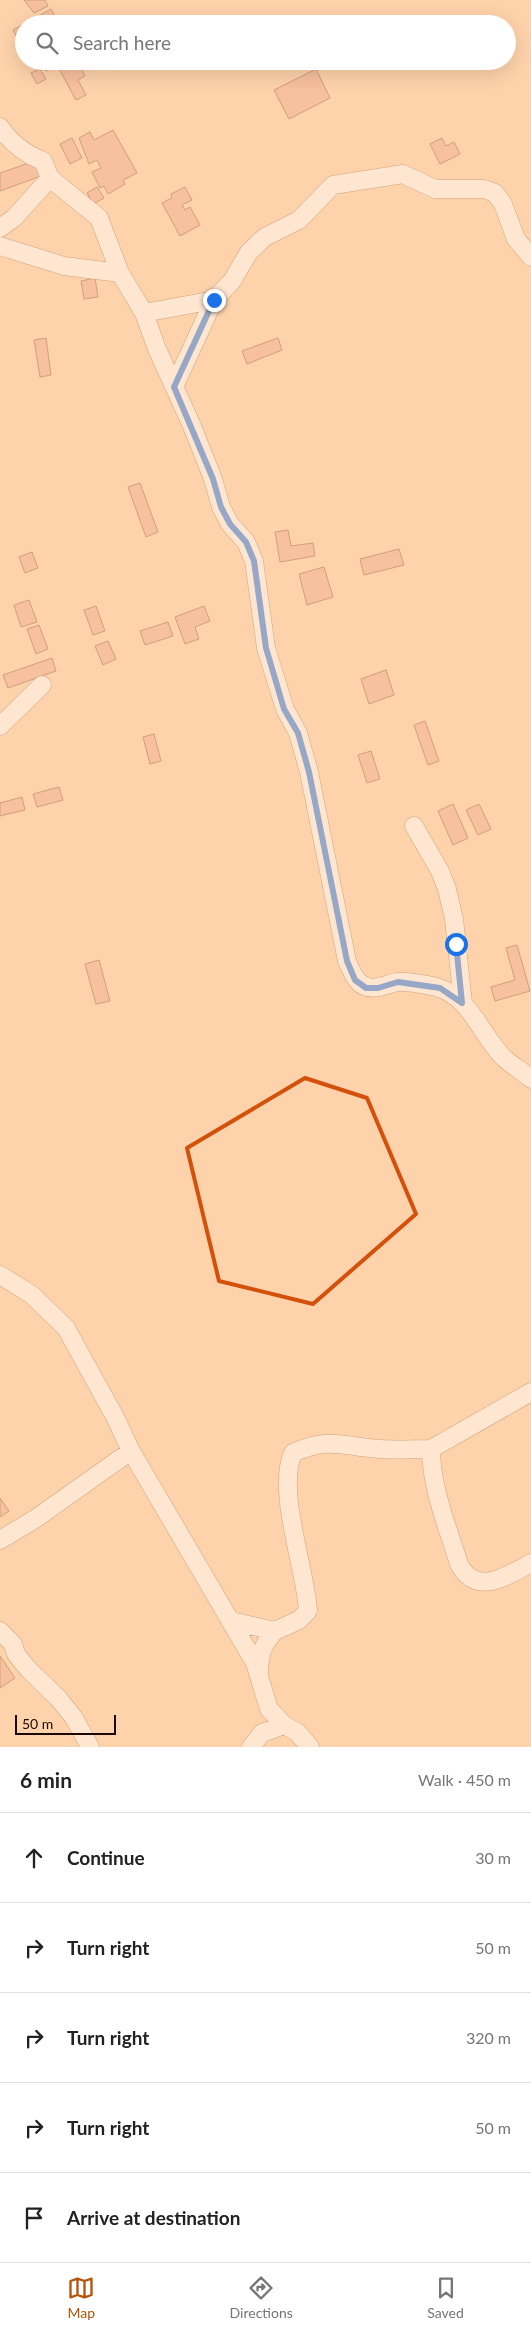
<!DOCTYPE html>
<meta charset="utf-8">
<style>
:root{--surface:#fff;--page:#f2f2f2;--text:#222;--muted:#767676;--line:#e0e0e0;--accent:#b45309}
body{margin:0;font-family:Lato,sans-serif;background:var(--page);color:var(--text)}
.scale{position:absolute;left:15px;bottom:12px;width:101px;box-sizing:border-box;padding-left:5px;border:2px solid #1b0900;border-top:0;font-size:14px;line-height:18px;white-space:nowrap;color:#1b0900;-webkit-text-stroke:4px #fed2ab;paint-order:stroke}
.stop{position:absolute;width:15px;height:15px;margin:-11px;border:4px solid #1a73e8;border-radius:50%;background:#fff}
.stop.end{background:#1a73e8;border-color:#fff;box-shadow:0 1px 5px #0008}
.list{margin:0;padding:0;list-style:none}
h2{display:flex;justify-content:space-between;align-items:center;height:65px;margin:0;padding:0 20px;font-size:21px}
h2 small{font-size:16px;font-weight:400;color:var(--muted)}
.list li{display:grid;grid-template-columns:32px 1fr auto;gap:15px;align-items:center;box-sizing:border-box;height:90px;padding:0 20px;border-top:1px solid var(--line)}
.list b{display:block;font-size:19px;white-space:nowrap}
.list em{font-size:16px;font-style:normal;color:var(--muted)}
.icon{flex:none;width:28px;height:28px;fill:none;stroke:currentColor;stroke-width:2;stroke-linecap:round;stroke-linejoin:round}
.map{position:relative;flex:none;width:531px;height:1747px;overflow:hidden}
.search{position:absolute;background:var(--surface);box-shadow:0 5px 20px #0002;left:15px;right:15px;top:15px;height:55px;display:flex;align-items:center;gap:12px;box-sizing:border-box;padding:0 18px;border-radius:28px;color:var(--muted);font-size:19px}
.sheet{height:515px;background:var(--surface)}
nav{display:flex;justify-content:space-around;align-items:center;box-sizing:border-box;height:70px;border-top:1px solid var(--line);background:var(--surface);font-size:14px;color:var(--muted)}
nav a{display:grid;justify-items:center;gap:2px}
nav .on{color:var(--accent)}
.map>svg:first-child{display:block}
.building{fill:#efab90;stroke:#9d6047}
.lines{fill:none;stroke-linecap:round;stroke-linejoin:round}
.minor-casing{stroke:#9d6c3d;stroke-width:19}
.minor{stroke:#fff;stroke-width:18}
.route{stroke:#1a73e8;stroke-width:6}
.marked{fill:none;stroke:#d4510b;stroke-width:4;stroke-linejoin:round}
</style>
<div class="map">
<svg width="531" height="1747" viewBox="0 0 531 1747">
<rect width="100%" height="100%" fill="#fed2ab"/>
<!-- building -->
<path class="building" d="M24,0H45L48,6L34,13Z
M51,9L59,24H24Z
M24,24V41L20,43L13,30Z
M40,61H69L72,67L79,64L85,76L78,80L86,95L76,100L57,65L46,71Z
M40,69L46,79L37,84L31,73Z
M316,69L330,98L289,119L274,90Z
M113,130L137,173L123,180L125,184L108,194L104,186L100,188L92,172L101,168L97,160L89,164L79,138L90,132L94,140Z
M72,138L82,158L70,164L60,144Z
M442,138L446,146L454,142L460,154L440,164L430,144Z
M35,161L41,176L0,191V173Z
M97,187L104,198L93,204L87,193Z
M185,187L192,200L182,205L185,210L190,207L200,225L180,236L162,203L172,198L171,194Z
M95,278L98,297L84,299L81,281Z
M46,338L51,375L40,377L34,340Z
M278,338L282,350L247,364L242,351Z
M140,483L158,532L146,537L128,487Z
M288,530L291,546L313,543L315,556L280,562L275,532Z
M399,549L404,565L364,575L360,559Z
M32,552L38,568L25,573L19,557Z
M324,567L333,597L307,605L299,574Z
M29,600L37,622L21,627L14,605Z
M96,606L105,631L93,635L84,610Z
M204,606L210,621L195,627L199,639L185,644L175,617Z
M168,622L173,636L145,645L140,631Z
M39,625L48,649L36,654L27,629Z
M108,641L116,659L103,665L95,646Z
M52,658L56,671L8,688L3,675Z
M386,670L394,695L369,704L361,679Z
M425,721L439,761L428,765L414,725Z
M154,734L161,761L150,764L143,737Z
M371,751L380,779L367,783L358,755Z
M59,787L63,800L37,807L33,794Z
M22,797L25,810L0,816V803Z
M453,804L468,838L453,845L438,811Z
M479,804L491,829L478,835L466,810Z
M517,945L530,991L495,1001L491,987L515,980L506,948Z
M99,960L110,1001L96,1004L85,964Z
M0,1498L9,1511L0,1517Z
M0,1656L15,1678L0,1688Z"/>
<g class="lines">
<!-- minor casing -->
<g class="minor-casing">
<path id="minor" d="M0,127C11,143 25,154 43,161L50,178L99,218L120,273L144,313L157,349L192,426L213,479L221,507L230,524L246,542L254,561L266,648L285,709L298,733L309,772L347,961C354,977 359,991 379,987C385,986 391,983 397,982C406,981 430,985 439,988C471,998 482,1037 504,1058C512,1066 523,1071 531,1079
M0,228L14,218L50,178
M0,246L64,266L120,273
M144,313L214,300
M174,387L214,300L232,281L249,252L265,237L299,220L333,185L403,174L435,189H484L495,193L503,204L516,239L531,257
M0,726L42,685
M414,826L440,871L447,889L454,919L463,1003
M0,1275L32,1295L66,1328L115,1417L131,1451L255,1663L269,1709L284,1725L297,1732L310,1747
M531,1392L431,1449C431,1488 448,1528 459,1564C476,1597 507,1576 531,1563
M0,1540L35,1519L131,1451
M231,1621L275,1631L299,1620L308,1611C306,1570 276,1491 293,1453C331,1436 343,1447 380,1449C397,1450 414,1449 431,1449
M0,1631L13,1644L16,1654L28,1669L59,1699L74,1718L90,1747
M259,1673C259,1655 263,1644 275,1631
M251,1747L262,1733L284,1725"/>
</g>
<!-- minor -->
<use href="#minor" class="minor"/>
</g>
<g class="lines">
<!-- route -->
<path class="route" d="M214,300L174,387L213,479L221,507L230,524L246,542L254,561L266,648L284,709L298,733L309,772L347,961L355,980L366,988H378L398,982L440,988L462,1003L456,944"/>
</g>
<!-- marked area -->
<path d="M0 0H531V1747H0ZM305,1078L367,1098L416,1214L313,1304L219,1281L187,1148Z" fill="#fed2ab" fill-opacity=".55" fill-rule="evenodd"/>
<path class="marked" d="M305,1078L367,1098L416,1214L313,1304L219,1281L187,1148Z"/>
</svg>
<div class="scale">50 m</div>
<div class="stop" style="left:456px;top:944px"></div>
<div class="stop end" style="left:214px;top:300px"></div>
<div class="search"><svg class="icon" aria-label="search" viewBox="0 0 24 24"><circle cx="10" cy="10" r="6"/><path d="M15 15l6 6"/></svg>Search here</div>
</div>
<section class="sheet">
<h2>6 min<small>Walk · 450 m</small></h2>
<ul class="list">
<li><svg class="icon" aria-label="ahead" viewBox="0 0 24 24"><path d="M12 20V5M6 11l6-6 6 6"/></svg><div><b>Continue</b></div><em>30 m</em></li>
<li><svg class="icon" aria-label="right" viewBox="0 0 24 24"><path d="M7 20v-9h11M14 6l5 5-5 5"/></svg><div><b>Turn right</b></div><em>50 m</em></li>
<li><svg class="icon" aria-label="right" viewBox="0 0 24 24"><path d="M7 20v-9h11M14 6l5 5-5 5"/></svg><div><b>Turn right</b></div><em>320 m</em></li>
<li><svg class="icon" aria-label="right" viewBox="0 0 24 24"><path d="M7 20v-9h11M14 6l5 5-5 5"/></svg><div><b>Turn right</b></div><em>50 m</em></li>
<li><svg class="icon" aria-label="arrive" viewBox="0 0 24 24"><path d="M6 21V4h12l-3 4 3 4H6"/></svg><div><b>Arrive at destination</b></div></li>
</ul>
</section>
<nav>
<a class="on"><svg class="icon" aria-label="map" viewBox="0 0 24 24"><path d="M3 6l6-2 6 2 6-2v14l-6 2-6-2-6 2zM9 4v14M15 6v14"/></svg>Map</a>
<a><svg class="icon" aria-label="directions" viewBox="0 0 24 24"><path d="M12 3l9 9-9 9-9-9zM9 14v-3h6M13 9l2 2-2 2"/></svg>Directions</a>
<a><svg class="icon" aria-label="saved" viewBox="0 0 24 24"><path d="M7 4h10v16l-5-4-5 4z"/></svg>Saved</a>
</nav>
